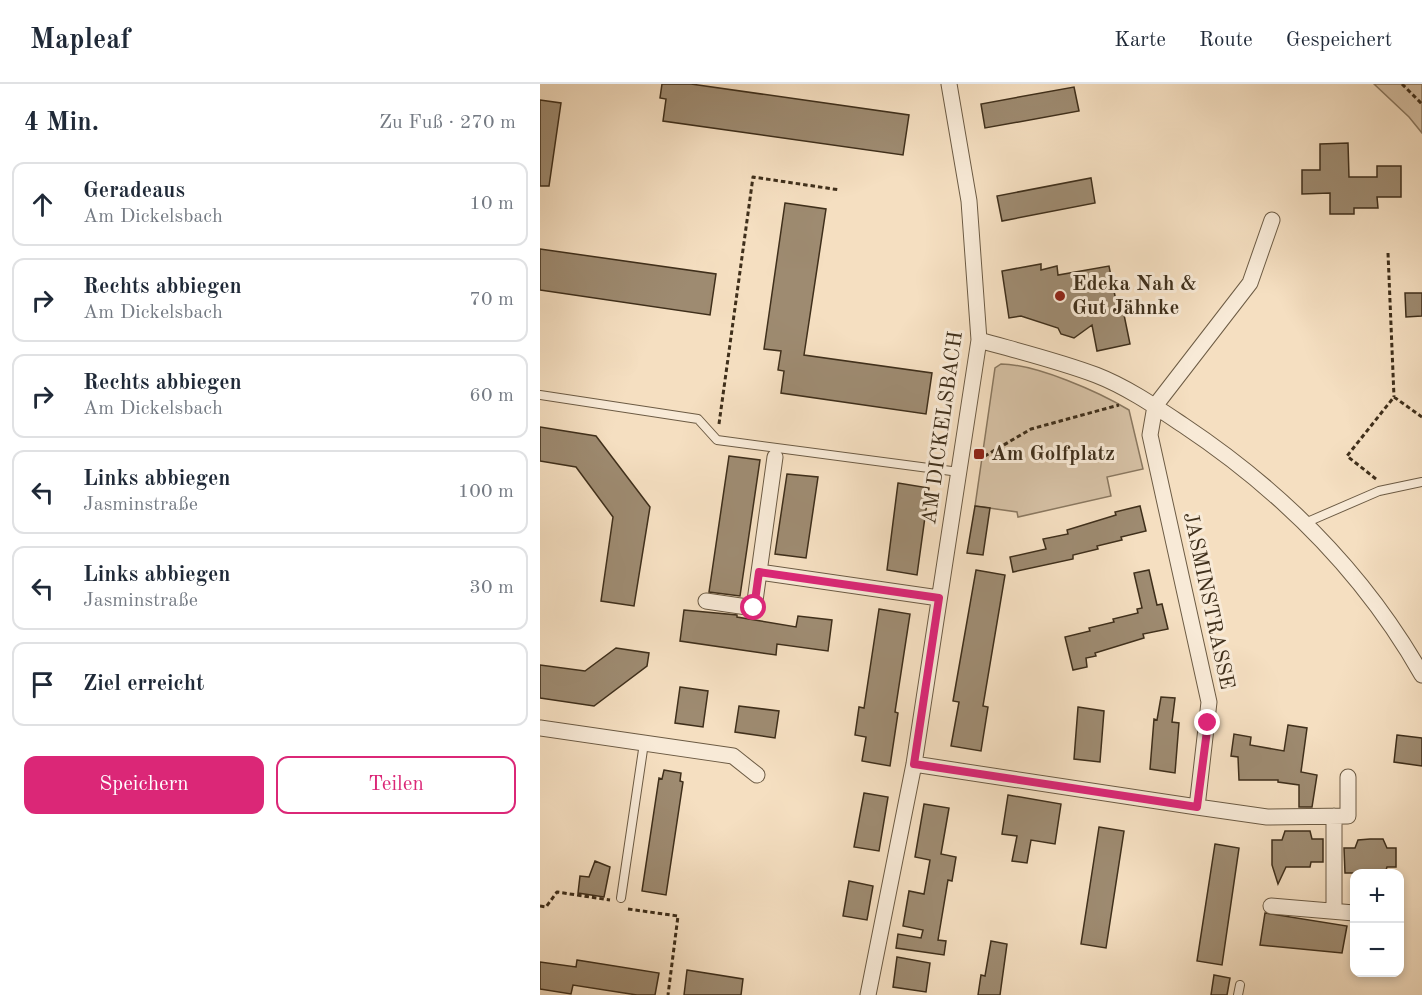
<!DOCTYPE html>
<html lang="de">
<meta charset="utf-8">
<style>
:root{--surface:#fff;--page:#f2f2f3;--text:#1f2937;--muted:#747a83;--line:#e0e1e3;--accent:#db2777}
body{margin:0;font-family:"Old Standard TT",serif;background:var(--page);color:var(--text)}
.controls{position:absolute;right:18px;bottom:18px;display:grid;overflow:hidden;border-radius:12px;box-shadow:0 3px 9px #0003}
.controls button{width:54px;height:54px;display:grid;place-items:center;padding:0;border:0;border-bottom:2px solid var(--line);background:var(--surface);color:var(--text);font:30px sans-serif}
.stop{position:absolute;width:18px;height:18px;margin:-14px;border:4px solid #db2777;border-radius:50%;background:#fff}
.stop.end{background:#db2777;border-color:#fff;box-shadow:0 2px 6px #0008}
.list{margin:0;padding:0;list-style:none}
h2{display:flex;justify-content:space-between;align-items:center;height:78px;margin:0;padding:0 24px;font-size:26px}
h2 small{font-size:20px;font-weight:400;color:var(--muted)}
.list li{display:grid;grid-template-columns:39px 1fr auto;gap:18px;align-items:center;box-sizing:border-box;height:84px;margin:0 12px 12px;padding:0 12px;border:2px solid var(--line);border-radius:12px}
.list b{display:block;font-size:22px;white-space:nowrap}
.list p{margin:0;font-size:20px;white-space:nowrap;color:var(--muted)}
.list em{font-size:20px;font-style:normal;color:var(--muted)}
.actions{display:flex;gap:12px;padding:18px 24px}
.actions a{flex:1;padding:14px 0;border:2px solid var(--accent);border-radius:12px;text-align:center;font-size:21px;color:var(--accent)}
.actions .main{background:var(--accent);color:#fff}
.icon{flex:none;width:33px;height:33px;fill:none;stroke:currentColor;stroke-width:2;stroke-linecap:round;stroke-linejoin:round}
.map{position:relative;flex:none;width:882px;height:911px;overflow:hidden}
header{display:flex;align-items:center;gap:36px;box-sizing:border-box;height:84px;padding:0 30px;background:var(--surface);border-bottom:2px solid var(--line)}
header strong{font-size:28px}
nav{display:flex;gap:33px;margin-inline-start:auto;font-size:21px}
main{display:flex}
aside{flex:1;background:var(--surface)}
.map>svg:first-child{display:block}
.green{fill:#d6c1a5;stroke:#8a7860;stroke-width:1.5}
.building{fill:#9e8b71;stroke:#3f2f1b;stroke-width:1.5}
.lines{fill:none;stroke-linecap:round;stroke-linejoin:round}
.lane-casing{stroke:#6c5b44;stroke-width:10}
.street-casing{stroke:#6c5b44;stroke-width:17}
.path{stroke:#3f2f1b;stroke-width:3;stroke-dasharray:4.5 3;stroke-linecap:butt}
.lane{stroke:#f8ead7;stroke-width:8}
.street{stroke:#f8ead7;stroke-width:15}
.route{stroke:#db2777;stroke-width:8}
.poi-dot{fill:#8f2418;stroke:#f8ead7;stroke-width:2}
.labels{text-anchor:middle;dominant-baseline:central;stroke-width:6;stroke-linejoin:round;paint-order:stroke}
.poi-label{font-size:21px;font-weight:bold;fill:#3f2f1b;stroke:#f8ead7;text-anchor:start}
.street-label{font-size:21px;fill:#3f2f1b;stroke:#f8ead7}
</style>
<header>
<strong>Mapleaf</strong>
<nav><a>Karte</a><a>Route</a><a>Gespeichert</a></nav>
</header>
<main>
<aside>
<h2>4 Min.<small>Zu Fuß · 270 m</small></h2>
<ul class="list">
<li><svg class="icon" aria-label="ahead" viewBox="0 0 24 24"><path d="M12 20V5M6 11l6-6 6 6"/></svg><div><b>Geradeaus</b><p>Am Dickelsbach</p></div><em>10 m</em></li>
<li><svg class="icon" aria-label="right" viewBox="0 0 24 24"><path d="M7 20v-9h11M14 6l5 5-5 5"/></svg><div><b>Rechts abbiegen</b><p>Am Dickelsbach</p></div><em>70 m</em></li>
<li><svg class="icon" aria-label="right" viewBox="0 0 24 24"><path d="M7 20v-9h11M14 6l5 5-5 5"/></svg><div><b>Rechts abbiegen</b><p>Am Dickelsbach</p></div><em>60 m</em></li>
<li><svg class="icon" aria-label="left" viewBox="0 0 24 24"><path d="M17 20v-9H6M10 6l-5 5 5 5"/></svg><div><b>Links abbiegen</b><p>Jasminstraße</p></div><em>100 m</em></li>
<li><svg class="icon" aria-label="left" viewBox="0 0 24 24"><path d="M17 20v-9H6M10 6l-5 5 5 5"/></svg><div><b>Links abbiegen</b><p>Jasminstraße</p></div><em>30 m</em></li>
<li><svg class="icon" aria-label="arrive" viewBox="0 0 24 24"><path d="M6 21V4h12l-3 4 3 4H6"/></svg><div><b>Ziel erreicht</b></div></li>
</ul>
<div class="actions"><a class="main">Speichern</a><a>Teilen</a></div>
</aside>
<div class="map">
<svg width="882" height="911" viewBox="0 0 882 911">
<rect width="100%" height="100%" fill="#f5dfc1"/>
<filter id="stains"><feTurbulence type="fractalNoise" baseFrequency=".00333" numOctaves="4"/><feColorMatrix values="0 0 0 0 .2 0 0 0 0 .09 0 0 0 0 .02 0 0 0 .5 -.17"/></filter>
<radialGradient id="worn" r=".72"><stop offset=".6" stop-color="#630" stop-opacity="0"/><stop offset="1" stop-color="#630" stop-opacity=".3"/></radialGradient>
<!-- green -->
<path class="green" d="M834,0H882V49L869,33Z
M461,280C496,280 559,308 589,326L603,385L567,393L571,412L478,433L477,428L435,422L455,284Z"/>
<!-- building -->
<path class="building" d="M122,0H151L369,31L363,71L123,37L126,15L120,14Z
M534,3L539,27L445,44L441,20Z
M0,16L21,19L9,102H0Z
M808,59L809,93H837V82H861V113H837L838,124H814V130H790V109L762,110V86H780V60Z
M551,94L555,119L462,137L457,112Z
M245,119L286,125L264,271L392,289L386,330L241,309L244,287L238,286L241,267L224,265Z
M0,165L176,190L170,231L0,206Z
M501,180V186L517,182L518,191L569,182L577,222L582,221L590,260L557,267L552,241L534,254L521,250L518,244L481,232L469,234L462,187Z
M865,209H882V232L866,233Z
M0,343L56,352L110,423L94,522L61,517L73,433L36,383L0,377Z
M189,372L220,376L200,512L169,508Z
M247,390L278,393L266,474L235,470Z
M358,399L389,404L377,491L347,486Z
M435,422L450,424L443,471L427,469Z
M600,422L606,447L581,453L582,456L557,462L558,465L533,471V475L473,488L470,473L506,465L503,455L528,450L527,446L576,431L575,428Z
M436,486L465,491L443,622L448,623L441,667L411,662L419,618L413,617Z
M609,486L617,521L622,520L628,545L603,550L604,554L555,569L556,572L546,574L547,583L533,586L525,553L550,547L549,544L574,538L573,535L598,529L597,525L602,524L594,489Z
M339,525L370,530L355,628L358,629L350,682L322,677L326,653L315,651L319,623L324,624Z
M144,526L197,531V533L256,543L258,532L292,536L288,567L237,560L236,571L140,557Z
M76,564L109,569L107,582L54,622L0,614V581L45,587Z
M140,603L168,607L163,643L135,639Z
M621,613L635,614L632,638L639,639L635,689L610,685L614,635L617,636Z
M199,622L239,627L235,654L195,648Z
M538,623L564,627L560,678L534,675Z
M748,641L767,644L761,688L777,691L772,723H759V701L738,698V696H699L698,673L691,672L694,650L711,653L710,661L744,667Z
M857,651L882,654V682L854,678Z
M124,686L141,689L140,697L143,698L126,811L102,807L119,694L122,695Z
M324,709L348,713L339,767L314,763Z
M468,711L521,720L515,760L491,756L487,779L472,777L477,752L462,750Z
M384,720L409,724L401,770L416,773L412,797L408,796L398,856L406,857L404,871L356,864L358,850L381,854L383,846L363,842L369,807L384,810L390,776L375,773Z
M559,743L584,747L566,864L541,860Z
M745,747H770L772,755H783V778H771L770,783H746L738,800L732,781V756H742Z
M830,755H843L847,764H856V783H847L845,789H805L804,764H815L818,756Z
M675,760L699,764L682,881L657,877Z
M55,777L70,783L64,813L38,809L40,792L49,793Z
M309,797L333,802L327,836L303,832Z
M725,829L807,842L802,869L720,861Z
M451,857L467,860L460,911H438L441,891L445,892Z
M357,873L390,879L386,908L353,903Z
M37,876L119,889L115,911H97L33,901L31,910L0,905V878L36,883Z
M147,886L203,895L201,911H144Z
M674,891L690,894L687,911H671Z"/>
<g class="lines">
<!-- lane casing -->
<g class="lane-casing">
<path id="lane" d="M0,311L158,335L177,356L419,388
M765,439L839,407L882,398
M81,814L104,659
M698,911L700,901"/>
</g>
<!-- street casing -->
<g class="street-casing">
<path id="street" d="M439,256C478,267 519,277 556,291C587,303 616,323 643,341C742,407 823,487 882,591
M219,488L399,514
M166,517L214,524L235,373
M0,644L193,672L217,691
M374,680L657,723L669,618L610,351L615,322L710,199L732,136
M657,723L727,733L808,732V693
M731,822L814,829
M794,826V732
M328,911L374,680L439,256L429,117L409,0"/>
</g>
<!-- path -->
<path class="path" d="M862,0L882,20
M848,169L854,313
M179,340L213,93L300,106
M438,376L491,345L579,321
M836,395L807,372L854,313L882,333
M0,822L6,823L17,808L70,816
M88,825L138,832L128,911"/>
<!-- lane -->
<use href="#lane" class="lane"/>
<!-- street -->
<use href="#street" class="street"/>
</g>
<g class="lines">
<!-- route -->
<path class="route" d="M214,524L219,488L399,514L374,680L657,723L668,639"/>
</g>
<!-- markers -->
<g class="poi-dot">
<circle cx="520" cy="212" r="6"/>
<rect x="433" y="364" width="12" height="12" rx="3"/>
</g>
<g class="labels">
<!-- poi labels -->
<g class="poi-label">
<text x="532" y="200">Edeka Nah &amp;<tspan x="532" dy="24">Gut Jähnke</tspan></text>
<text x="451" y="370">Am Golfplatz</text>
</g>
<!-- street labels -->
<g class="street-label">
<text transform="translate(403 344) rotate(-82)">AM DICKELSBACH</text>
<text transform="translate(668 517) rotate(78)">JASMINSTRASSE</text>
</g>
</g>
<rect width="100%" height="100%" filter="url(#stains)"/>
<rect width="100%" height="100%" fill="url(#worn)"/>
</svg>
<div class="controls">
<button>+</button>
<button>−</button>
</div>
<div class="stop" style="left:214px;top:524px"></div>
<div class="stop end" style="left:668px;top:639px"></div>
</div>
</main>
